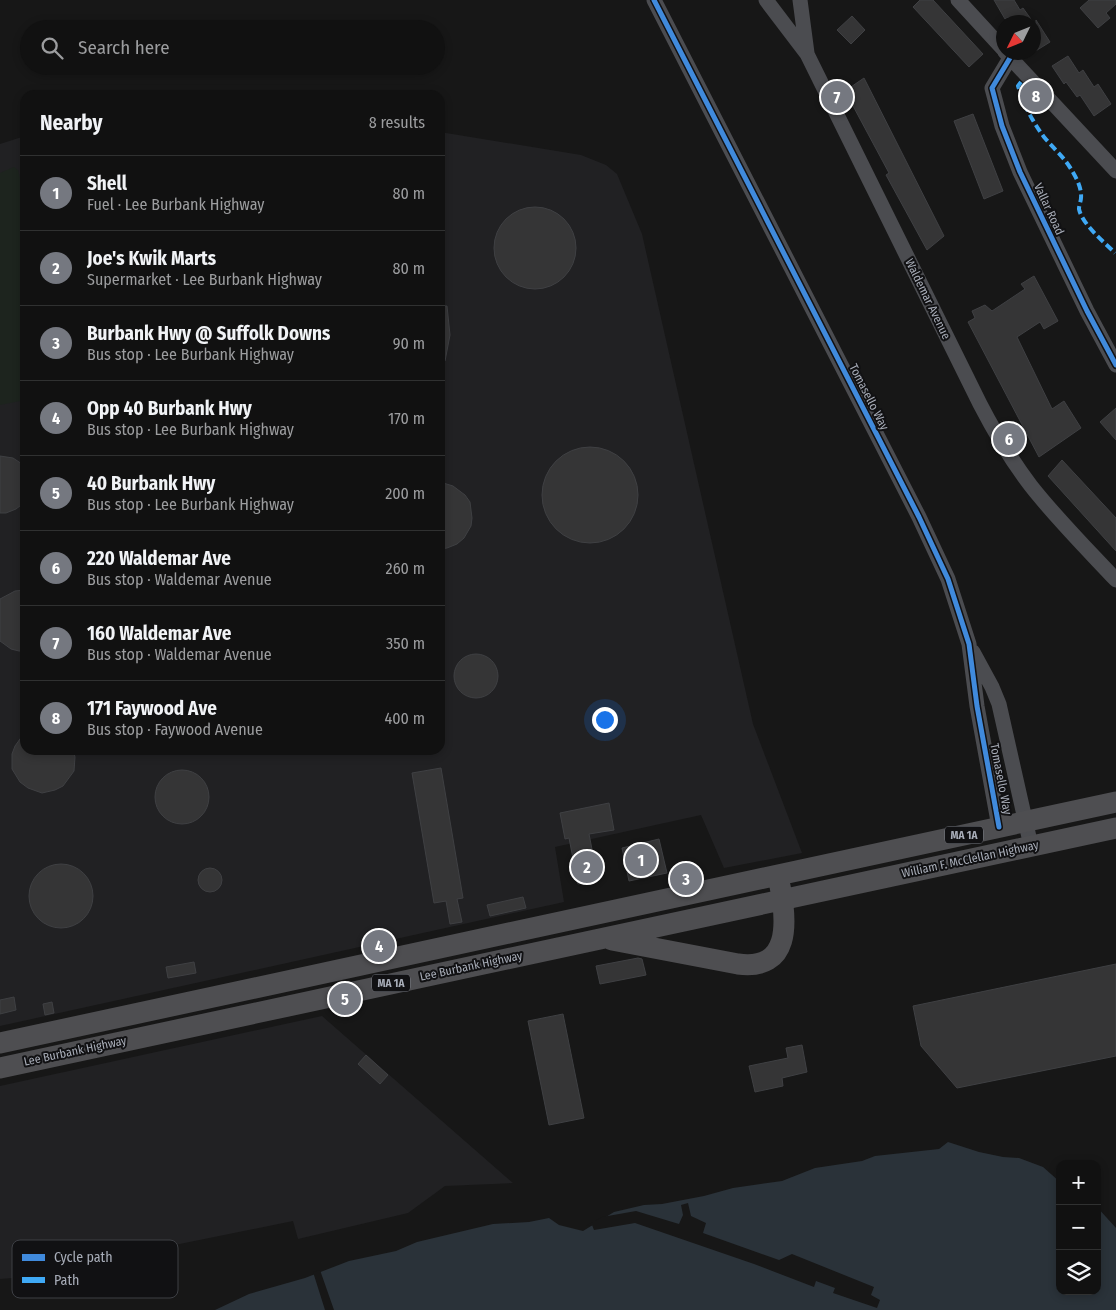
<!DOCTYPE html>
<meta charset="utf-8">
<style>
:root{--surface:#111;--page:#1a1a1a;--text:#f1f3f6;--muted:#9c9d9f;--line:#303131;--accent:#757880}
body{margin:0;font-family:"Fira Sans Condensed",sans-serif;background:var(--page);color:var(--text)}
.controls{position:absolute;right:15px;bottom:15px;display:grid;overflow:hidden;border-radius:10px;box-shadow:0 2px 8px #0003}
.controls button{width:45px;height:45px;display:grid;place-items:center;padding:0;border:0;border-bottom:1px solid var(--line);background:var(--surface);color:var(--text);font:25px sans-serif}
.compass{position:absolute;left:996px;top:15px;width:45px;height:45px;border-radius:50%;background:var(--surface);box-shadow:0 2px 8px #0003;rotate:227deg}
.you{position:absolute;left:604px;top:719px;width:18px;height:18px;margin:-12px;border:4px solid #fff;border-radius:50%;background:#1a73e8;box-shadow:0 0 0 8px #1a73e833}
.badge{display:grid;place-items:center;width:32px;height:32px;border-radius:50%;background:var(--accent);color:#fff;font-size:16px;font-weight:700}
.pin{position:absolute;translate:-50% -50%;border:2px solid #fff;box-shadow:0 1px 5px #0006}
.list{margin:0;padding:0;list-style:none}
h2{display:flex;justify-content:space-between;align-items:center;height:65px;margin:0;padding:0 20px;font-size:21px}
h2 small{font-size:16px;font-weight:400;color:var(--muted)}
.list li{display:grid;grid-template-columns:32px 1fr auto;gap:15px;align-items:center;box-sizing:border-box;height:75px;padding:0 20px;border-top:1px solid var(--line)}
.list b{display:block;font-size:19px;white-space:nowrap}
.list p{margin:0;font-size:16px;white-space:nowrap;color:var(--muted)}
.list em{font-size:16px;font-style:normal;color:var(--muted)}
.icon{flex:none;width:28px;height:28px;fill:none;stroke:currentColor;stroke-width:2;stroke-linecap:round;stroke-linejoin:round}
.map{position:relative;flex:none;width:1116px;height:1310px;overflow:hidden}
.search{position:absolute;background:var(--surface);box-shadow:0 2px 8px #0003;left:20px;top:20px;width:425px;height:55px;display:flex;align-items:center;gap:12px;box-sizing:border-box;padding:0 18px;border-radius:28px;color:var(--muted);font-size:19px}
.panel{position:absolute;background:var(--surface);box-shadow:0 2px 8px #0003;left:20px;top:90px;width:425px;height:665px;border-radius:15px}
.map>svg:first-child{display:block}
.built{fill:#212123}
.green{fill:#1d241e}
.water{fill:#2a3239}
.pier{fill:#171717}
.building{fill:#353536;stroke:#3f4043}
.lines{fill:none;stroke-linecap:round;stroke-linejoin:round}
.minor{stroke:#4b4c50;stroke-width:15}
.highway{stroke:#4e4e51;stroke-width:21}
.quiet{stroke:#3fa9f5;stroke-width:4;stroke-dasharray:8 4;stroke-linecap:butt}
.cycleway-casing{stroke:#111113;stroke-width:8}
.cycleway{stroke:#408adc;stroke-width:5}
.labels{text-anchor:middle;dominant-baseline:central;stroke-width:4;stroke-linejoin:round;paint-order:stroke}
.shield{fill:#111113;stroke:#7b7e86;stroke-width:1}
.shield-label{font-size:11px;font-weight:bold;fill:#a8adb8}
.street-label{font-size:12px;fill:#a8adb8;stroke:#111113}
.key{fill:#111113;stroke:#3e4045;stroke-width:1}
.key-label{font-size:14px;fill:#a8adb8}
</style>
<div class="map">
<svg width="1116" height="1310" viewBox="0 0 1116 1310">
<rect width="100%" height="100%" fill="#171717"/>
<!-- built -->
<path class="built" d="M440,132L581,155L606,165L617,174L642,234L753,724L802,853L724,868L701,815L555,847L564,902L0,1026V144L25,136V750H440Z
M322,1016L513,1183L445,1186L408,1213L298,1239L293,1221L12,1278L0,1279V1086Z"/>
<!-- green -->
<path class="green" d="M14,167L18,170L25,198V400L0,405V173Z"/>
<!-- water -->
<path class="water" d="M948,1142L979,1152L1003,1157L1019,1158L1043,1167L1060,1182V1291H1097V1207L1116,1228V1310H215L249,1294L305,1278L349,1261L396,1251L417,1242L493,1224L529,1222L549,1218L559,1225L583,1231L614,1212L644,1205L662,1204L704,1196L733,1188L782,1181L815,1168L862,1161L875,1156L939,1149Z"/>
<!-- pier -->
<path class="pier" d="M688,1203L691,1216L706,1223L703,1233L779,1260L792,1254L874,1287L871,1295L880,1300L877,1308L833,1293L835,1288L816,1281L814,1287L754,1264L635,1223L594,1230L592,1225L586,1226L602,1217L636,1211L679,1224L683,1215L681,1205Z
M320,1270L334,1310H325L313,1272Z"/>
<!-- building -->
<path class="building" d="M920,0H933L983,54L969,67L913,7Z
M994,0H1014L1020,10L1023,8L1033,22H1012L1008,17L1005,19Z
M1089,0H1116V4L1106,13L1110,18L1098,28L1080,8Z
M852,16L865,30L851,44L837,30Z
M1036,20L1050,42L1034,52V24L1036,28Z
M1068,56L1079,73L1083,70L1094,87L1098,84L1111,104L1094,116L1080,95L1077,97L1066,82L1064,84L1052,66Z
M864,78L944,236L927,250L886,175L889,173L845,91Z
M973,114L1003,191L984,199L954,121Z
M494 248a41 41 0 1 1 82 0a41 41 0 1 1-82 0Z
M1034,276L1058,321L1044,329L1040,322L1017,337L1052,409L1064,401L1081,428L1039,457L968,322L975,318L972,311L985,305L992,311L1025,289L1021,284Z
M440,306H447L450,335L445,361L440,360Z
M1116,408V440L1100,422Z
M542 495a48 48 0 1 1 96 0a48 48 0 1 1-96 0Z
M0,456L13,458L25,466V502L16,509L6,513H0Z
M1062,460L1116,518V551L1048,476Z
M440,482L453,486L465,495L470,502L472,518L471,526L464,538L457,544L447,548L440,549Z
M25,590V651H19L11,649L0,641V599L15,591Z
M454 676a22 22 0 1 1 44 0a22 22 0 1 1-44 0Z
M25,732V750H73L75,757L74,771L63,786L55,790L42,793L28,788L20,782L12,769V754L15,746Z
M441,768L463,898L457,899L462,922L450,924L446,901L434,903L412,773Z
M155 797a27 27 0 1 1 54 0a27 27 0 1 1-54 0Z
M609,803L614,830L589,834L598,880L578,884L569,838L565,839L560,813Z
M659,839L667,873L629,881L622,848Z
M29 896a32 32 0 1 1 64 0a32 32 0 1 1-64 0Z
M198 880a12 12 0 1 1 24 0a12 12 0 1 1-24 0Z
M523,897L526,908L490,916L487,905Z
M638,958L642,959L646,975L600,984L596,966Z
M194,962L196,973L168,978L166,967Z
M1116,964V1056L957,1088L921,1046L913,1006Z
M14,997L16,1010L0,1014V1000Z
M52,1002L54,1013L45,1015L43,1004Z
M563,1014L584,1118L549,1125L528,1021Z
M802,1045L807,1072L782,1078L783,1086L755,1092L749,1066L788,1058L786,1048Z
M366,1055L388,1075L380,1084L358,1064Z"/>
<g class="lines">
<!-- minor -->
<path class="minor" d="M654,0L919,517L948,579L969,644L977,706L999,827
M766,0L807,54L980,404C995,433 1011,460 1031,486C1057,519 1087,549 1116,580
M800,0L807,53
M958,0L1004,50
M1005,52L1116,171
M1010,58L992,88L1002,126L1020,172L1087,311L1116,365
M973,652L992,687L999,704L1031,846"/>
<!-- highway -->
<path class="highway" d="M612,940L738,964C791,971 787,922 780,886
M0,1043L1116,802
M0,1068L1116,828"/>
<!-- quiet -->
<path class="quiet" d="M1021,82L1018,86C1024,105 1032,121 1044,137C1053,148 1064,157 1071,169C1076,177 1082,188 1081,198C1081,201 1079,205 1079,209C1082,224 1104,242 1115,253"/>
<!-- cycleway casing -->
<g class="cycleway-casing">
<path id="cycleway" d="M654,0L919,517L948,579L969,644L977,706L999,827
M1010,58L992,88L1002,126L1020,172L1087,311L1116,365"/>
</g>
<!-- cycleway -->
<use href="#cycleway" class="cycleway"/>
</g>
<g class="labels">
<!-- shield labels -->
<g class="shield">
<rect x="945" y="826.5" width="38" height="17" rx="4"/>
<rect x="372" y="974.5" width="38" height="17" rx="4"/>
</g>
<g class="shield-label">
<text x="964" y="835">MA 1A</text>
<text x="391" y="983">MA 1A</text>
</g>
<!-- street labels -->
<g class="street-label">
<text transform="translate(1049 209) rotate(65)">Vallar Road</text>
<text transform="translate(928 299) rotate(64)">Waldemar Avenue</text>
<text transform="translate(869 397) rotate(63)">Tomasello Way</text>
<text transform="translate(1001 779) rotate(79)">Tomasello Way</text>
<text transform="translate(970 859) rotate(-12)">William F. McClellan Highway</text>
<text transform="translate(471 966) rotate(-12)">Lee Burbank Highway</text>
<text transform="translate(75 1051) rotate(-12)">Lee Burbank Highway</text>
</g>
</g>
<!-- legend -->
<rect x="12" y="1240" width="166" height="58" rx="8" class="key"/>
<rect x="22" y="1254" width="23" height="7" fill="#408adc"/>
<rect x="22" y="1277" width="23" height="6" fill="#3fa9f5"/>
<g class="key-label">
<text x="54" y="1262">Cycle path</text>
<text x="54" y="1285">Path</text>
</g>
</svg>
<div class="controls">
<button>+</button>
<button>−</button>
<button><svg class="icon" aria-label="layers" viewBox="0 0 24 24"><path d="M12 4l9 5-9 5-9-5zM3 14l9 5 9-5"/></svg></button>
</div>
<svg class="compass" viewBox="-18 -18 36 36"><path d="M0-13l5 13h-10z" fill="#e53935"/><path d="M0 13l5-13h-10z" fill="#9c9d9f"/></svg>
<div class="you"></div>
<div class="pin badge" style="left:641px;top:860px">1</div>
<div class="pin badge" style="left:587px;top:867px">2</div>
<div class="pin badge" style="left:686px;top:879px">3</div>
<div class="pin badge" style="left:379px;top:946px">4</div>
<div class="pin badge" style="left:345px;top:999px">5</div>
<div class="pin badge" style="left:1009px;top:439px">6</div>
<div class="pin badge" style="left:837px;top:97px">7</div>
<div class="pin badge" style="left:1036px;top:96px">8</div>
<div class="search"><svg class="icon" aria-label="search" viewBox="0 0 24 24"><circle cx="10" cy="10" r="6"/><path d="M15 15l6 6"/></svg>Search here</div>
<section class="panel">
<h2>Nearby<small>8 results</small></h2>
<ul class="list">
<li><span class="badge">1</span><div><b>Shell</b><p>Fuel · Lee Burbank Highway</p></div><em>80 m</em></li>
<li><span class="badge">2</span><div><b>Joe's Kwik Marts</b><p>Supermarket · Lee Burbank Highway</p></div><em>80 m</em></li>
<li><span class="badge">3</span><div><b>Burbank Hwy @ Suffolk Downs</b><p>Bus stop · Lee Burbank Highway</p></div><em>90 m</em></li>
<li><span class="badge">4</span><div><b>Opp 40 Burbank Hwy</b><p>Bus stop · Lee Burbank Highway</p></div><em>170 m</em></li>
<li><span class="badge">5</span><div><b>40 Burbank Hwy</b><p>Bus stop · Lee Burbank Highway</p></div><em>200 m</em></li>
<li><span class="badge">6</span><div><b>220 Waldemar Ave</b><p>Bus stop · Waldemar Avenue</p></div><em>260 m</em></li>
<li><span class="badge">7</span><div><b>160 Waldemar Ave</b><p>Bus stop · Waldemar Avenue</p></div><em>350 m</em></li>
<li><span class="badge">8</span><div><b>171 Faywood Ave</b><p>Bus stop · Faywood Avenue</p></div><em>400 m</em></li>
</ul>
</section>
</div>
